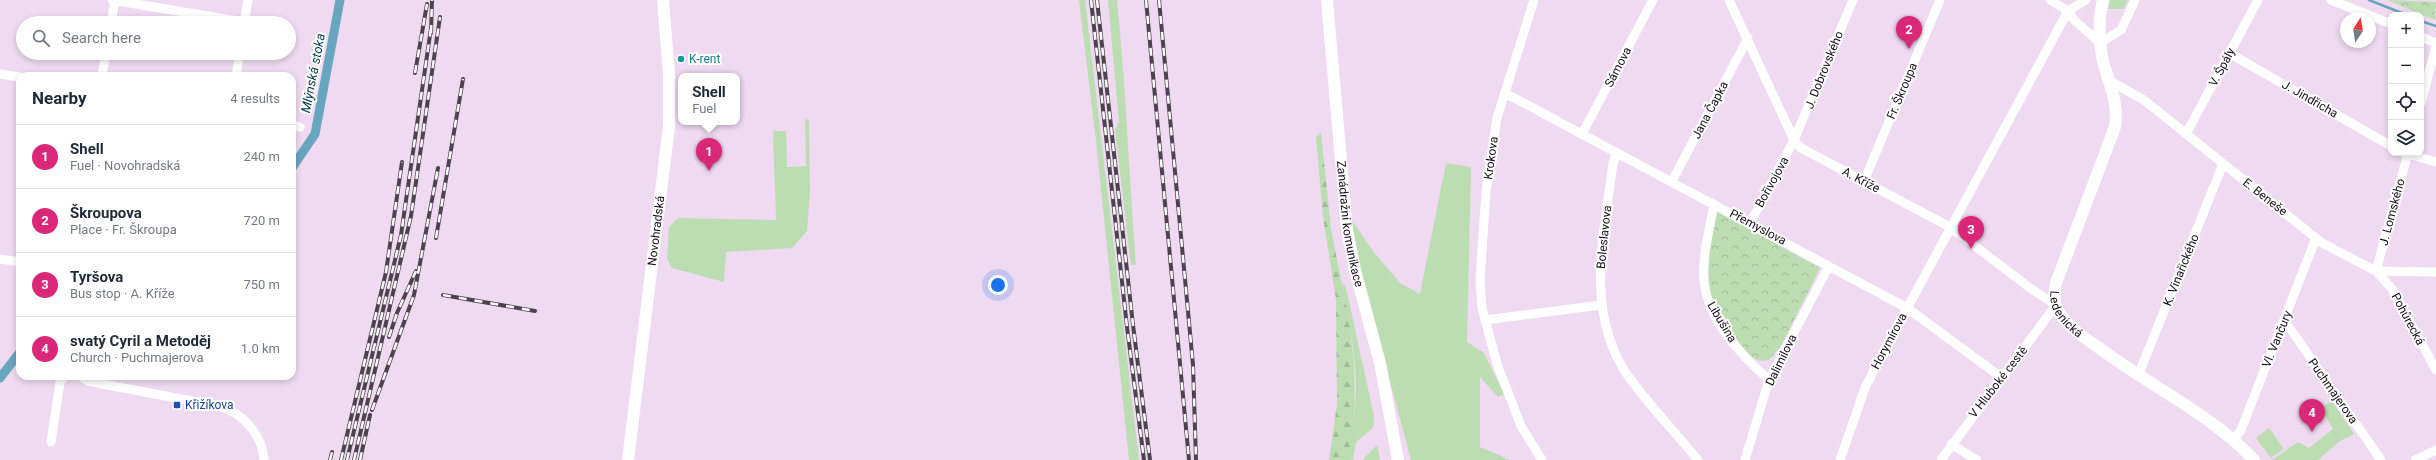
<!DOCTYPE html>
<meta charset="utf-8">
<style>
:root{--surface:#fff;--page:#f2f2f3;--text:#1f2937;--muted:#747a83;--line:#e0e1e3;--accent:#db2777}
body{margin:0;font-family:Roboto,sans-serif;background:var(--page);color:var(--text)}
.controls{position:absolute;right:12px;top:12px;display:grid;overflow:hidden;border-radius:8px;box-shadow:0 2px 6px #0003}
.controls button{width:36px;height:36px;display:grid;place-items:center;padding:0;border:0;border-bottom:1px solid var(--line);background:var(--surface);color:var(--text);font:20px sans-serif}
.compass{position:absolute;left:2340px;top:12px;width:36px;height:36px;border-radius:50%;background:var(--surface);box-shadow:0 2px 6px #0003;rotate:12deg}
.you{position:absolute;left:998px;top:285px;width:14px;height:14px;margin:-10px;border:3px solid #fff;border-radius:50%;background:#1a73e8;box-shadow:0 0 0 6px #1a73e833}
.badge{display:grid;place-items:center;width:26px;height:26px;border-radius:50%;background:var(--accent);color:#fff;font-size:13px;font-weight:700}
.pin{position:absolute;translate:-50% -33px;filter:drop-shadow(0 1px 2px #0008)}
.pin::after{content:'';position:absolute;top:21px;width:14px;height:12px;background:inherit;clip-path:polygon(0 0,100% 0,50% 100%)}
.popup{position:absolute;left:678px;top:73px;width:62px;height:52px;box-sizing:border-box;display:grid;place-content:center;border-radius:8px;background:var(--surface);filter:drop-shadow(0 1px 3px #0005);font-size:13px;white-space:nowrap;color:var(--muted)}
.popup b{font-size:15px;color:var(--text)}
.popup::after{content:'';position:absolute;left:50%;top:100%;margin-left:-8px;border:8px solid transparent;border-top-color:var(--surface)}
.list{margin:0;padding:0;list-style:none}
h2{display:flex;justify-content:space-between;align-items:center;height:52px;margin:0;padding:0 16px;font-size:17px}
h2 small{font-size:13px;font-weight:400;color:var(--muted)}
.list li{display:grid;grid-template-columns:26px 1fr auto;gap:12px;align-items:center;box-sizing:border-box;height:64px;padding:0 16px;border-top:1px solid var(--line)}
.list b{display:block;font-size:15px;white-space:nowrap}
.list p{margin:0;font-size:13px;white-space:nowrap;color:var(--muted)}
.list em{font-size:13px;font-style:normal;color:var(--muted)}
.icon{flex:none;width:22px;height:22px;fill:none;stroke:currentColor;stroke-width:2;stroke-linecap:round;stroke-linejoin:round}
.map{position:relative;flex:none;width:2436px;height:460px;overflow:hidden}
.search{position:absolute;background:var(--surface);box-shadow:0 2px 6px #0003;left:16px;top:16px;width:280px;height:44px;display:flex;align-items:center;gap:10px;box-sizing:border-box;padding:0 14px;border-radius:22px;color:var(--muted);font-size:15px}
.panel{position:absolute;background:var(--surface);box-shadow:0 2px 6px #0003;left:16px;top:72px;width:280px;height:308px;border-radius:12px}
.map>svg:first-child{display:block}
.green{fill:#bcddb2}
.forest{fill:url(#forest-firs)}
.park{fill:url(#park-crowns)}
.lines{fill:none;stroke-linecap:round;stroke-linejoin:round}
.stream{stroke:#68a5be;stroke-width:2.5}
.canal{stroke:#68a5be;stroke-width:9}
.minor{stroke:#fff;stroke-width:9}
.secondary{stroke:#fff;stroke-width:12}
.rail-casing{stroke:#4d434f;stroke-width:4}
.rail{stroke:#fff;stroke-width:2.5;stroke-dasharray:8;stroke-linecap:butt}
.culture-dot{fill:#0f9aa8;stroke:#fff;stroke-width:1.5}
.transit-dot{fill:#1a4fb4;stroke:#fff;stroke-width:1.5}
.labels{text-anchor:middle;dominant-baseline:central;stroke-width:4;stroke-linejoin:round;paint-order:stroke}
.culture-label{font-size:12px;fill:#0d838f;stroke:#fff;text-anchor:start}
.street-label{font-size:12px;fill:#150e16;stroke:#fff}
.transit-label{font-size:12px;fill:#164399;stroke:#fff;text-anchor:start}
.water-label{font-size:13px;font-style:italic;fill:#013b4d;stroke:#fff}
</style>
<div class="map">
<svg width="2436" height="460" viewBox="0 0 2436 460">
<defs>
<pattern id="forest-firs" width="22" height="20" patternUnits="userSpaceOnUse"><rect width="22" height="20" fill="#bcddb2"/><path d="M5 1l3.5 6h-7zM16 11l3.5 6h-7z" fill="#a1bc98"/></pattern>
<pattern id="park-crowns" width="20" height="18" patternUnits="userSpaceOnUse"><rect width="20" height="18" fill="#bcddb2"/><path d="M2 6a3 3 0 1 1 6 0M12 15a3 3 0 1 1 6 0" fill="none" stroke="#a1bc98"/></pattern>
</defs>
<rect width="100%" height="100%" fill="#efdaf1"/>
<!-- green -->
<path class="green" d="M1079,0H1085L1139,460H1129L1096,141Z
M1108,0H1117C1126,88 1129,177 1136,265H1131L1115,130L1119,122Z
M2110,0H2128L2123,9H2109Z
M805,119L809,120L810,191L807,231L792,248L726,252L724,282L672,268L667,259L669,227L678,218L776,220L773,131H786L787,167L806,166Z
M1446,163L1471,167L1467,342L1484,353L1504,394L1498,397L1480,377V447L1510,460H1411L1361,273L1351,219L1373,251L1400,283L1420,294Z
M1342,285H1345L1348,297L1374,416L1373,428L1356,442L1353,460C1346,454 1354,420 1355,410C1359,369 1350,325 1342,285Z
M2332,401L2354,434L2340,441L2318,460H2272L2298,442L2309,448L2333,429L2320,408Z
M2269,428L2284,449L2271,458L2256,438Z
M1377,445L1380,460H1363L1364,458Z"/>
<!-- forest -->
<path class="forest" d="M1321,133L1331,229L1349,319L1354,363L1355,408L1350,448L1352,460H1329L1337,404L1336,299L1323,217L1316,137Z"/>
<!-- park -->
<path class="park" d="M2387,0L2436,2L2435,20Z
M1716,211L1820,268L1781,346L1769,360C1754,364 1748,353 1740,343C1710,304 1704,291 1711,241C1713,232 1713,219 1716,211Z"/>
<g class="lines">
<!-- stream -->
<path class="stream" d="M2369,0L2407,15
M2421,21L2436,26"/>
<!-- canal -->
<path class="canal" d="M292,168L315,134L340,0
M0,378L20,352"/>
<!-- minor -->
<path class="minor" d="M112,0L244,22
M1534,0L1497,118L1486,192L1480,280L1482,308L1497,364L1521,426L1542,460
M1729,0L1794,140L1801,148L1950,227L2030,288L2056,305L1941,460
M2050,0L2068,11L2074,20L2100,43L2121,30L2135,0
M2331,0L2391,24
M2068,11L2086,0
M111,23L115,0
M244,23L248,0
M2421,37L2436,43
M2229,53L2391,146
M0,74L20,77
M102,76L106,53
M236,76L240,53
M2110,81L2144,100L2322,243L2376,271L2436,272
M1505,93L1907,308L2001,377
M2421,103L2436,46
M292,125L300,127
M1582,134L1653,0
M2186,134L2258,0
M1617,153L1613,163C1604,234 1584,312 1628,376C1649,405 1675,432 1698,460
M2404,153L2436,162
M1672,181L1748,38
M1864,181L1940,0
M1714,204C1710,228 1702,255 1704,280C1707,320 1741,355 1769,380
M1750,223L1794,140L1853,0
M0,259L20,262
M2376,271L2408,153
M2376,271L2392,289L2436,370
M1485,320L1601,305
M2285,321L2381,460
M80,376L88,381C117,387 146,392 175,398C193,401 213,403 229,410C248,419 263,439 264,460
M2138,376L2223,164
M2234,439L2241,430L2316,238
M51,442L60,382L65,376
M1951,444L1977,460
M1745,460L1769,380L1829,266
M1840,460L1865,388L1878,362L2068,11
M2415,460L2436,450"/>
<!-- secondary -->
<g class="secondary">
<path id="s1" d="M1327,0L1347,230L1355,270L1380,363L1398,460"/>
<path id="s2" d="M2103,0C2098,18 2099,43 2103,61C2109,84 2119,103 2115,127L2056,283C2054,292 2053,300 2057,309C2066,326 2086,339 2102,350C2152,387 2212,415 2254,460"/>
<path id="s3" d="M628,460L669,126V74L663,0"/>
</g>
<!-- rail casing -->
<g class="rail-casing">
<path id="rail" d="M1091,0L1127,327L1144,460
M1097,0L1133,325L1150,460
M1146,0L1189,460
M1159,0L1193,365L1196,460
M431,33L432,0
M415,73L427,4
M436,238L463,79
M443,295L535,311
M389,337L397,313L416,271
M372,410L414,295L438,168
M330,460L332,452
M341,460L386,272L402,162
M347,460L401,235L431,28
M354,460L411,216L440,17
M360,460L370,415"/>
</g>
<!-- rail -->
<use href="#rail" class="rail"/>
</g>
<!-- markers -->
<circle class="culture-dot" cx="681" cy="59" r="4"/>
<rect class="transit-dot" x="173" y="401" width="8" height="8" rx="2"/>
<g class="labels">
<!-- culture labels -->
<g class="culture-label">
<text x="689" y="59">K-rent</text>
</g>
<!-- street labels -->
<g class="street-label">
<text transform="translate(1618 67) rotate(-62)">Sámova</text>
<text transform="translate(2222 67) rotate(-62)">V. Špály</text>
<text transform="translate(1824 70) rotate(-68)">J. Dobrovského</text>
<text transform="translate(1902 91) rotate(-67)">Fr. Škroupa</text>
<text transform="translate(2310 99) rotate(30)">J. Jindřicha</text>
<text transform="translate(1710 110) rotate(-62)">Jana Čapka</text>
<text transform="translate(1491 158) rotate(-82)">Krokova</text>
<text transform="translate(1861 180) rotate(28)">A. Kříže</text>
<text transform="translate(1772 182) rotate(-61)">Bořivojova</text>
<text transform="translate(2265 197) rotate(38)">E. Beneše</text>
<text transform="translate(2392 212) rotate(-75)">J. Lomského</text>
<text stroke="none"><textPath href="#s1" startOffset="225">Zanádražní komunikace</textPath></text>
<text transform="translate(1758 227) rotate(28)">Přemyslova</text>
<text stroke="none"><textPath href="#s3" startOffset="231">Novohradská</textPath></text>
<text transform="translate(1604 237) rotate(-84)">Boleslavova</text>
<text transform="translate(2181 270) rotate(-68)">K. Vinařického</text>
<text stroke="none"><textPath href="#s2" startOffset="331">Ledenická</textPath></text>
<text transform="translate(2408 319) rotate(62)">Pohůrecká</text>
<text transform="translate(1722 322) rotate(59)">Libušina</text>
<text transform="translate(2277 339) rotate(-68)">Vl. Vančury</text>
<text transform="translate(1889 341) rotate(-62)">Horymírova</text>
<text transform="translate(1781 360) rotate(-64)">Dalimilova</text>
<text transform="translate(1998 382) rotate(-52)">V Hluboké cestě</text>
<text transform="translate(2333 391) rotate(55)">Puchmajerova</text>
</g>
<!-- transit labels -->
<g class="transit-label">
<text x="185" y="405">Křižíkova</text>
</g>
<!-- water labels -->
<g class="water-label">
<text transform="translate(313 73) rotate(-79)">Mlýnská stoka</text>
</g>
</g>
</svg>
<div class="controls">
<button>+</button>
<button>−</button>
<button><svg class="icon" aria-label="locate" viewBox="0 0 24 24"><circle cx="12" cy="12" r="6"/><path d="M12 2v4M12 18v4M2 12h4M18 12h4"/></svg></button>
<button><svg class="icon" aria-label="layers" viewBox="0 0 24 24"><path d="M12 4l9 5-9 5-9-5zM3 14l9 5 9-5"/></svg></button>
</div>
<svg class="compass" viewBox="-18 -18 36 36"><path d="M0-13l5 13h-10z" fill="#e53935"/><path d="M0 13l5-13h-10z" fill="#747a83"/></svg>
<div class="you"></div>
<div class="pin badge" style="left:709px;top:171px">1</div>
<div class="popup"><b>Shell</b>Fuel</div>
<div class="pin badge" style="left:1909px;top:49px">2</div>
<div class="pin badge" style="left:1971px;top:249px">3</div>
<div class="pin badge" style="left:2312px;top:432px">4</div>
<div class="search"><svg class="icon" aria-label="search" viewBox="0 0 24 24"><circle cx="10" cy="10" r="6"/><path d="M15 15l6 6"/></svg>Search here</div>
<section class="panel">
<h2>Nearby<small>4 results</small></h2>
<ul class="list">
<li><span class="badge">1</span><div><b>Shell</b><p>Fuel · Novohradská</p></div><em>240 m</em></li>
<li><span class="badge">2</span><div><b>Škroupova</b><p>Place · Fr. Škroupa</p></div><em>720 m</em></li>
<li><span class="badge">3</span><div><b>Tyršova</b><p>Bus stop · A. Kříže</p></div><em>750 m</em></li>
<li><span class="badge">4</span><div><b>svatý Cyril a Metoděj</b><p>Church · Puchmajerova</p></div><em>1.0 km</em></li>
</ul>
</section>
</div>
